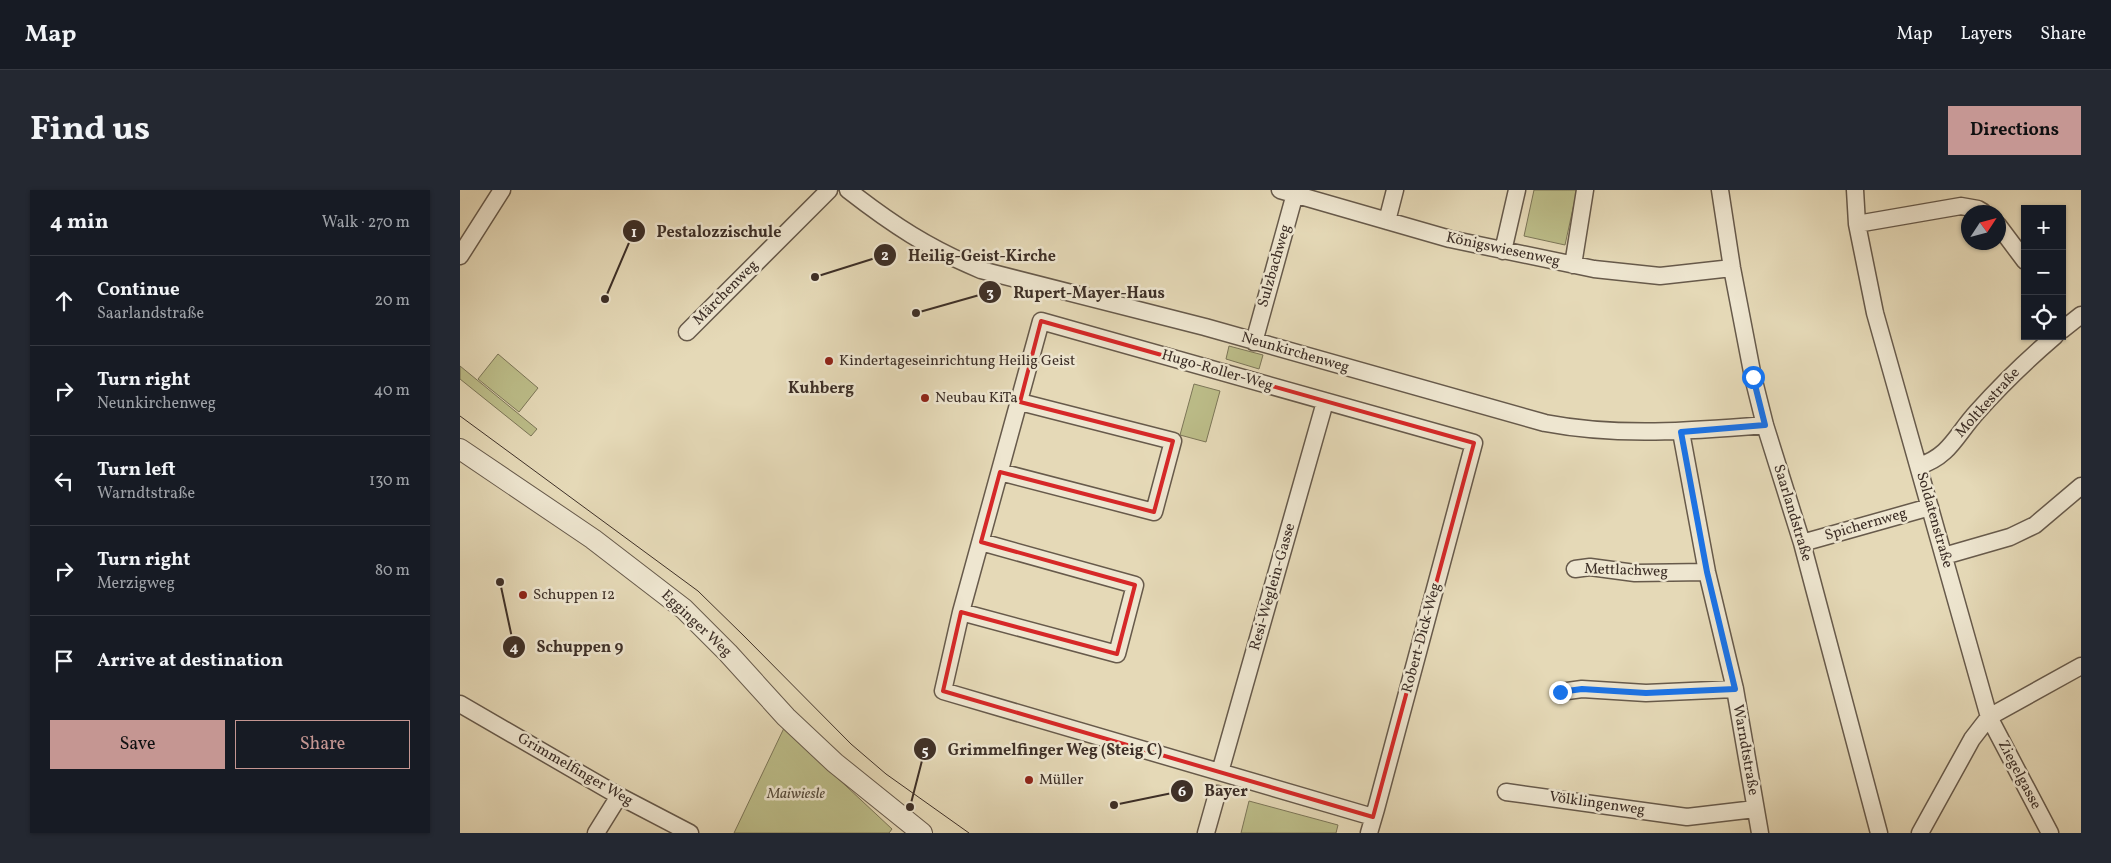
<!DOCTYPE html>
<meta charset="utf-8">
<style>
:root{--surface:#171b24;--page:#242831;--text:#f1f3f6;--muted:#9ea1a6;--line:#363941;--accent:#c59692}
body{margin:0;font-family:Vollkorn,serif;background:var(--page);color:var(--text)}
.controls{position:absolute;right:15px;top:15px;display:grid;overflow:hidden;border-radius:0px;box-shadow:0 1px 4px #0004}
.controls button{width:45px;height:45px;display:grid;place-items:center;padding:0;border:0;border-bottom:1px solid var(--line);background:var(--surface);color:var(--text);font:25px sans-serif}
.compass{position:absolute;left:1501px;top:15px;width:45px;height:45px;border-radius:50%;background:var(--surface);box-shadow:0 1px 4px #0004;rotate:54deg}
.stop{position:absolute;width:15px;height:15px;margin:-11px;border:4px solid #1a73e8;border-radius:50%;background:#fff}
.stop.end{background:#1a73e8;border-color:#fff;box-shadow:0 1px 5px #0008}
.list{margin:0;padding:0;list-style:none}
h2{display:flex;justify-content:space-between;align-items:center;height:65px;margin:0;padding:0 20px;font-size:21px}
h2 small{font-size:16px;font-weight:400;color:var(--muted)}
.list li{display:grid;grid-template-columns:32px 1fr auto;gap:15px;align-items:center;box-sizing:border-box;height:90px;padding:0 20px;border-top:1px solid var(--line)}
.list b{display:block;font-size:19px;white-space:nowrap}
.list p{margin:0;font-size:16px;white-space:nowrap;color:var(--muted)}
.list em{font-size:16px;font-style:normal;color:var(--muted)}
.actions{display:flex;gap:10px;padding:15px 20px}
.actions a{flex:1;padding:11px 0;border:1px solid var(--accent);border-radius:0px;text-align:center;font-size:18px;color:var(--accent)}
.actions .main{background:var(--accent);color:#111}
.icon{flex:none;width:28px;height:28px;fill:none;stroke:currentColor;stroke-width:2;stroke-linecap:round;stroke-linejoin:round}
.map{position:relative;flex:none;width:1621px;height:643px;overflow:hidden;border-radius:0px}
header{display:flex;align-items:center;gap:30px;box-sizing:border-box;height:70px;padding:0 25px;background:var(--surface);border-bottom:1px solid var(--line)}
header strong{font-size:24px}
nav{display:flex;gap:28px;margin-inline-start:auto;font-size:18px}
.intro{display:flex;align-items:center;justify-content:space-between;box-sizing:border-box;height:120px;padding:0 30px}
h1{margin:0;font-size:35px}
.button{padding:12px 22px;border-radius:0px;background:var(--accent);color:#111;font-size:18px;font-weight:700}
main{display:flex;gap:30px;padding:0 30px}
aside{flex:1;background:var(--surface);border-radius:0px;box-shadow:0 1px 4px #0004}
.map>svg:first-child{display:block}
.green{fill:#bcbd89;stroke:#7c7658}
.lines{fill:none;stroke-linecap:round;stroke-linejoin:round}
.minor-casing{stroke:#675a4b;stroke-width:19}
.tertiary-casing{stroke:#675a4b;stroke-width:22}
.minor{stroke:#eee6d0;stroke-width:16}
.tertiary{stroke:#eee6d0;stroke-width:20}
.tram{stroke:#3d2f27;stroke-width:1}
.route{stroke:#1a73e8;stroke-width:6}
.marked{fill:none;stroke:#d62828;stroke-width:4;stroke-linejoin:round}
.poi-dot{fill:#8f2418;stroke:#eee6d0;stroke-width:2}
.labels{text-anchor:middle;dominant-baseline:central;stroke-width:5;stroke-linejoin:round;paint-order:stroke}
.street-label{font-size:15px;fill:#3d2f27;stroke:#eee6d0}
.poi-label{font-size:15px;fill:#3d2f27;stroke:#eee6d0;text-anchor:start}
.park-label{font-size:15px;font-style:italic;fill:#564b3b;stroke:#eee6d0}
.neighbourhood-label{font-size:16px;font-weight:bold;fill:#3d2f27;stroke:#eee6d0}
.leader{fill:none;stroke:#3d2f27;stroke-width:2}
.callout-dot{fill:#3d2f27;stroke:#eee6d0;stroke-width:2}
.mark-label{font-size:15px;text-anchor:middle;font-weight:bold;fill:#fff}
.callout-label{font-size:16px;text-anchor:middle;font-weight:bold;fill:#3d2f27;stroke:#eee6d0;stroke-width:5;stroke-linejoin:round;paint-order:stroke}
</style>
<header>
<strong>Map</strong>
<nav><a>Map</a><a>Layers</a><a>Share</a></nav>
</header>
<div class="intro"><h1>Find us</h1><a class="button">Directions</a></div>
<main>
<aside>
<h2>4 min<small>Walk · 270 m</small></h2>
<ul class="list">
<li><svg class="icon" aria-label="ahead" viewBox="0 0 24 24"><path d="M12 20V5M6 11l6-6 6 6"/></svg><div><b>Continue</b><p>Saarlandstraße</p></div><em>20 m</em></li>
<li><svg class="icon" aria-label="right" viewBox="0 0 24 24"><path d="M7 20v-9h11M14 6l5 5-5 5"/></svg><div><b>Turn right</b><p>Neunkirchenweg</p></div><em>40 m</em></li>
<li><svg class="icon" aria-label="left" viewBox="0 0 24 24"><path d="M17 20v-9H6M10 6l-5 5 5 5"/></svg><div><b>Turn left</b><p>Warndtstraße</p></div><em>130 m</em></li>
<li><svg class="icon" aria-label="right" viewBox="0 0 24 24"><path d="M7 20v-9h11M14 6l5 5-5 5"/></svg><div><b>Turn right</b><p>Merzigweg</p></div><em>80 m</em></li>
<li><svg class="icon" aria-label="arrive" viewBox="0 0 24 24"><path d="M6 21V4h12l-3 4 3 4H6"/></svg><div><b>Arrive at destination</b></div></li>
</ul>
<div class="actions"><a class="main">Save</a><a>Share</a></div>
</aside>
<div class="map">
<svg width="1621" height="643" viewBox="0 0 1621 643">
<rect width="100%" height="100%" fill="#e5d9b7"/>
<filter id="stains"><feTurbulence type="fractalNoise" baseFrequency=".004" numOctaves="4"/><feColorMatrix values="0 0 0 0 .2 0 0 0 0 .09 0 0 0 0 .02 0 0 0 .5 -.17"/></filter>
<radialGradient id="worn" r=".72"><stop offset=".6" stop-color="#630" stop-opacity="0"/><stop offset="1" stop-color="#630" stop-opacity=".3"/></radialGradient>
<!-- green -->
<path class="green" d="M1074,0H1117L1105,55L1064,46Z
M769,156L803,165L799,179L766,169Z
M38,164L78,198L59,222L18,189Z
M0,176L77,239L71,246L0,189Z
M734,194L760,201L746,252L720,245Z
M324,538L432,639L429,643H274Z
M789,611L878,635L876,643H781Z"/>
<g class="lines">
<!-- minor casing -->
<g class="minor-casing">
<path id="minor" d="M388,0C433,35 468,58 521,80L745,137L1085,233C1158,247 1232,241 1305,235
M820,0L990,49L1134,79L1200,86L1272,78
M1260,0L1272,78L1293,187L1305,235L1342,353L1419,643
M1395,0L1397,34L1415,123L1529,527L1512,549L1460,643
M927,31L935,0
M1397,34L1501,16L1518,19L1523,22
M1538,35L1565,71
M1043,61L1057,0
M0,66L42,0
M1113,75L1125,0
M1602,140L1621,125
M227,142L369,0
M794,152L836,0
M1221,242L1247,382L1275,499L1300,643
M1459,276C1490,266 1496,245 1517,222C1541,195 1567,170 1595,146
M540,282L694,322L713,251L560,212
M1342,353L1470,317
M1484,366L1550,347L1575,335L1621,296
M1115,379L1130,377L1175,383L1247,382
M501,422L657,464L675,395L521,352
M1100,502L1122,499L1186,503L1275,499
M0,514L159,606L230,643
M760,582L865,212
M1046,602L1227,627L1295,619
M136,643L159,606
M746,643L757,604
M909,643L916,619L1014,253L581,131L501,422L483,501L913,627
M1590,643L1529,527L1621,476"/>
</g>
<!-- tertiary casing -->
<g class="tertiary-casing">
<path id="tertiary" d="M0,259L133,349L224,419L268,463L326,527L375,573L462,643"/>
</g>
<!-- minor -->
<use href="#minor" class="minor"/>
<!-- tertiary -->
<use href="#tertiary" class="tertiary"/>
<!-- tram -->
<path class="tram" d="M0,226L238,401L284,446L391,554L426,584L509,643"/>
</g>
<g class="lines">
<!-- route -->
<path class="route" d="M1100,502L1122,499L1186,503L1275,499L1247,382L1221,242L1305,235L1293,187"/>
</g>
<!-- marked area -->
<path class="marked" d="M581,131L1014,253L913,627L483,501L501,422L657,464L675,395L521,352L540,282L694,322L713,251L560,212Z"/>
<!-- markers -->
<g class="poi-dot">
<circle cx="369" cy="171" r="5"/>
<circle cx="465" cy="208" r="5"/>
<circle cx="63" cy="405" r="5"/>
<circle cx="569" cy="590" r="5"/>
</g>
<g class="labels">
<!-- street labels -->
<g class="street-label">
<text transform="translate(1043 60) rotate(12)">Königswiesenweg</text>
<text transform="translate(815 76) rotate(-74)">Sulzbachweg</text>
<text transform="translate(266 103) rotate(-45)">Märchenweg</text>
<text transform="translate(835 163) rotate(16)">Neunkirchenweg</text>
<text transform="translate(757 181) rotate(16)">Hugo-Roller-Weg</text>
<text transform="translate(1528 213) rotate(-48)">Moltkestraße</text>
<text transform="translate(1332 323) rotate(73)">Saarlandstraße</text>
<text transform="translate(1474 330) rotate(74)">Soldatenstraße</text>
<text transform="translate(1406 335) rotate(-16)">Spichernweg</text>
<text transform="translate(1166 381) rotate(2)">Mettlachweg</text>
<text transform="translate(813 397) rotate(-74)">Resi-Weglein-Gasse</text>
<text transform="translate(236 434) rotate(43)">Egginger Weg</text>
<text transform="translate(962 448) rotate(-75)">Robert-Dick-Weg</text>
<text transform="translate(1285 560) rotate(80)">Warndtstraße</text>
<text transform="translate(115 580) rotate(30)">Grimmelfinger Weg</text>
<text transform="translate(1559 585) rotate(62)">Ziegelgasse</text>
<text transform="translate(1137 614) rotate(8)">Völklingenweg</text>
</g>
<!-- poi labels -->
<g class="poi-label">
<text x="379" y="171">Kindertageseinrichtung Heilig Geist</text>
<text x="475" y="208">Neubau KiTa</text>
<text x="73" y="405">Schuppen 12</text>
<text x="579" y="590">Müller</text>
</g>
<!-- park labels -->
<g class="park-label">
<text x="336" y="604">Maiwiesle</text>
</g>
<!-- neighbourhood labels -->
<g class="neighbourhood-label">
<text x="361" y="199">Kuhberg</text>
</g>
</g>
<!-- callouts -->
<path class="leader" d="M145 109L174 41M355 87L425 65M456 123L530 102M40 392L54 457M450 617L465 559M654 615L722 601"/>
<g class="callout-dot">
<circle cx="145" cy="109" r="5"/>
<circle cx="355" cy="87" r="5"/>
<circle cx="456" cy="123" r="5"/>
<circle cx="40" cy="392" r="5"/>
<circle cx="450" cy="617" r="5"/>
<circle cx="654" cy="615" r="5"/>
<circle cx="174" cy="41" r="12"/>
<circle cx="425" cy="65" r="12"/>
<circle cx="530" cy="102" r="12"/>
<circle cx="54" cy="457" r="12"/>
<circle cx="465" cy="559" r="12"/>
<circle cx="722" cy="601" r="12"/>
</g>
<g class="mark-label">
<text x="174" y="47">1</text>
<text x="425" y="70">2</text>
<text x="530" y="107">3</text>
<text x="54" y="462">4</text>
<text x="465" y="565">5</text>
<text x="722" y="606">6</text>
</g>
<g class="callout-label">
<text x="259" y="47">Pestalozzischule</text>
<text x="522" y="71">Heilig-Geist-Kirche</text>
<text x="629" y="108">Rupert-Mayer-Haus</text>
<text x="120" y="462">Schuppen 9</text>
<text x="595" y="565">Grimmelfinger Weg (Steig C)</text>
<text x="766" y="606">Bayer</text>
</g>
<rect width="100%" height="100%" filter="url(#stains)"/>
<rect width="100%" height="100%" fill="url(#worn)"/>
</svg>
<div class="controls">
<button>+</button>
<button>−</button>
<button><svg class="icon" aria-label="locate" viewBox="0 0 24 24"><circle cx="12" cy="12" r="6"/><path d="M12 2v4M12 18v4M2 12h4M18 12h4"/></svg></button>
</div>
<svg class="compass" viewBox="-18 -18 36 36"><path d="M0-13l5 13h-10z" fill="#e53935"/><path d="M0 13l5-13h-10z" fill="#9ea1a6"/></svg>
<div class="stop" style="left:1293px;top:187px"></div>
<div class="stop end" style="left:1100px;top:502px"></div>
</div>
</main>
